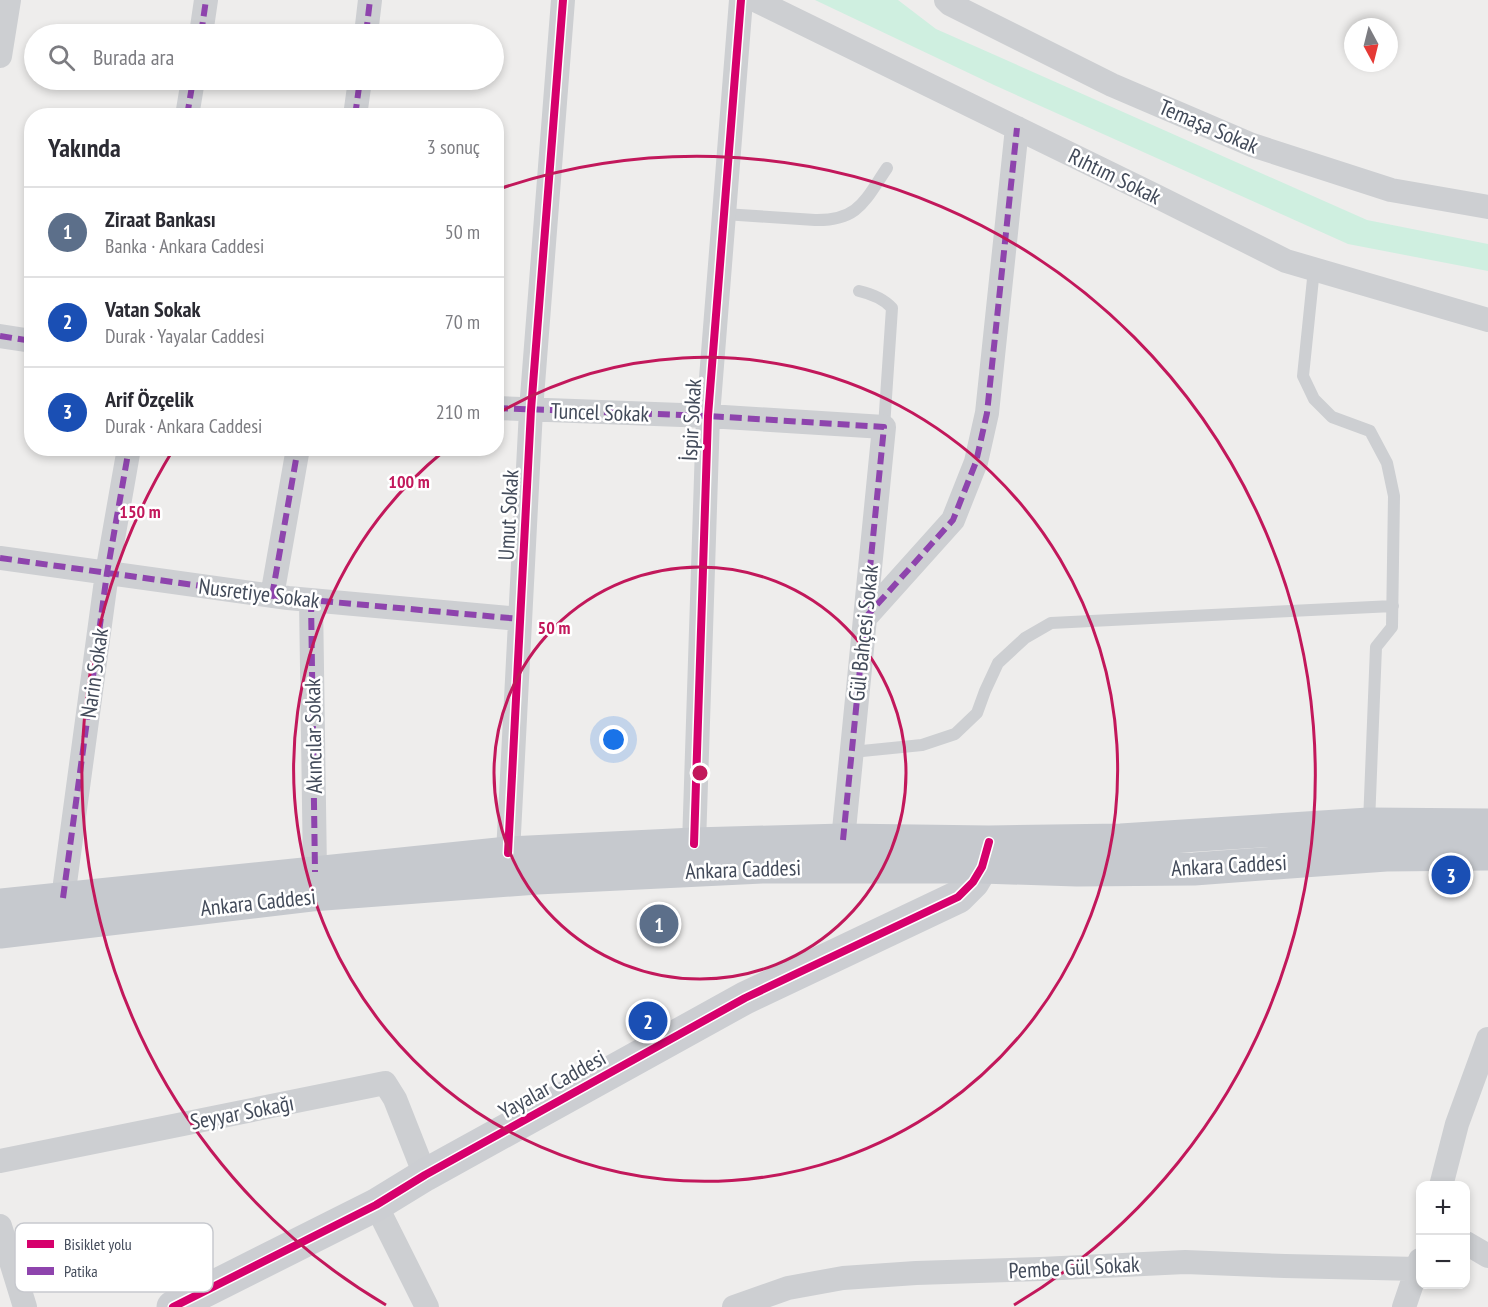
<!DOCTYPE html>
<html lang="tr">
<meta charset="utf-8">
<style>
:root{--surface:#fff;--page:#f2f2f3;--text:#2b2b33;--muted:#7c7c81;--line:#e1e1e2;--accent:#7f848d}
body{margin:0;font-family:"PT Sans Narrow",sans-serif;background:var(--page);color:var(--text)}
.controls{position:absolute;right:18px;bottom:18px;display:grid;overflow:hidden;border-radius:12px;box-shadow:0 3px 9px #0003}
.controls button{width:54px;height:54px;display:grid;place-items:center;padding:0;border:0;border-bottom:2px solid var(--line);background:var(--surface);color:var(--text);font:30px sans-serif}
.compass{position:absolute;left:1344px;top:18px;width:54px;height:54px;border-radius:50%;background:var(--surface);box-shadow:0 3px 9px #0003;rotate:173deg}
.you{position:absolute;left:614px;top:740px;width:21px;height:21px;margin:-15px;border:4px solid #fff;border-radius:50%;background:#1a73e8;box-shadow:0 0 0 9px #1a73e833}
.badge{display:grid;place-items:center;width:39px;height:39px;border-radius:50%;background:var(--accent);color:#fff;font-size:20px;font-weight:700}
.pin{position:absolute;translate:-50% -50%;border:3px solid #fff;box-shadow:0 2px 6px #0006}
.list{margin:0;padding:0;list-style:none}
h2{display:flex;justify-content:space-between;align-items:center;height:78px;margin:0;padding:0 24px;font-size:26px}
h2 small{font-size:20px;font-weight:400;color:var(--muted)}
.list li{display:grid;grid-template-columns:39px 1fr auto;gap:18px;align-items:center;box-sizing:border-box;height:90px;padding:0 24px;border-top:2px solid var(--line)}
.list b{display:block;font-size:22px;white-space:nowrap}
.list p{margin:0;font-size:20px;white-space:nowrap;color:var(--muted)}
.list em{font-size:20px;font-style:normal;color:var(--muted)}
.icon{flex:none;width:33px;height:33px;fill:none;stroke:currentColor;stroke-width:2;stroke-linecap:round;stroke-linejoin:round}
.map{position:relative;flex:none;width:1488px;height:1307px;overflow:hidden}
.search{position:absolute;background:var(--surface);box-shadow:0 3px 9px #0003;left:24px;top:24px;width:480px;height:66px;display:flex;align-items:center;gap:15px;box-sizing:border-box;padding:0 21px;border-radius:33px;color:var(--muted);font-size:22px}
.panel{position:absolute;background:var(--surface);box-shadow:0 3px 9px #0003;left:24px;top:108px;width:480px;height:348px;border-radius:24px}
.map>svg:first-child{display:block}
.green{fill:#cfefe0}
.lines{fill:none;stroke-linecap:round;stroke-linejoin:round}
.lane{stroke:#cdcfd2;stroke-width:12}
.street{stroke:#cdcfd2;stroke-width:24}
.secondary{stroke:#ccced2;stroke-width:33}
.primary{stroke:#c6c9ce;stroke-width:33}
.quiet{stroke:#8e44ad;stroke-width:6;stroke-dasharray:12 6;stroke-linecap:butt}
.cycleway-casing{stroke:#fff;stroke-width:11}
.cycleway{stroke:#d6006c;stroke-width:8}
.ring{fill:none;stroke:#c2185b;stroke-width:3}
.labels{text-anchor:middle;dominant-baseline:central;stroke-width:5;stroke-linejoin:round;paint-order:stroke}
.street-label{font-size:22px;fill:#434b5a;stroke:#fff}
.key{fill:#fff;stroke:#c7c9ce;stroke-width:1.5}
.key-label{font-size:16px;fill:#434b5a}
.centre{fill:#c2185b;stroke:#fff;stroke-width:3}
.ring-label{font-size:18px;text-anchor:middle;font-weight:bold;fill:#c2185b;stroke:#fff;stroke-width:5;stroke-linejoin:round;paint-order:stroke}
</style>
<div class="map">
<svg width="1488" height="1307" viewBox="0 0 1488 1307">
<rect width="100%" height="100%" fill="#eeedec"/>
<!-- green -->
<path class="green" d="M815,0H898L936,29L1367,220L1488,244V271L1348,244L994,85Z"/>
<g class="lines">
<!-- lane -->
<path class="lane" d="M724,214L815,220C859,221 865,200 887,168
M1314,269L1303,376L1314,399L1332,417L1370,431L1387,463L1394,496L1392,627L1376,647L1369,823
M859,291C872,294 883,298 892,308L884,427
M852,752L922,745L955,734L977,713L985,691L998,663L1025,638L1051,623L1393,606"/>
<!-- street -->
<path class="street" d="M755,0L1156,196L1286,261L1488,320
M946,0L950,4L1112,85L1252,145L1391,190L1488,207
M201,34L206,0
M366,34L370,0
M0,56L9,0
M187,116L193,80
M355,116L360,80
M0,336L32,341
M496,408L708,416L884,427L843,840
M0,558L288,598L520,619
M272,596L298,448
M311,600L315,872
M865,618L953,520L976,462L987,413L1017,128
M694,844L708,416L741,0
M508,853L531,410L563,0
M63,898L107,573L129,448
M0,1161L385,1083L395,1099L425,1175
M1441,1186L1457,1124L1488,1039
M376,1205L427,1307
M0,1226L25,1307
M1466,1243L1488,1256
M734,1307L788,1288L843,1278L916,1273L1041,1269L1185,1262L1285,1266L1418,1269
M1404,1307L1420,1260"/>
<!-- secondary -->
<path class="secondary" d="M173,1307L376,1205L425,1175L745,998L958,897L973,882L982,867L988,843"/>
<!-- primary -->
<path class="primary" d="M0,905L508,853L694,844L843,840L989,842L1121,840L1369,824L1488,825
M0,932L311,895L537,878L762,867H982L1077,870L1194,869L1386,855L1488,854"/>
<!-- quiet -->
<path class="quiet" d="M201,34L206,0
M366,34L370,0
M187,116L193,80
M355,116L360,80
M0,336L32,341
M496,408L708,416L884,427L843,840
M0,558L288,598L520,619
M272,596L298,448
M311,600L315,872
M865,618L953,520L976,462L987,413L1017,128
M63,898L107,573L129,448"/>
<!-- cycleway casing -->
<g class="cycleway-casing">
<path id="cycleway" d="M694,844L708,416L741,0
M508,853L531,410L563,0
M173,1307L376,1205L425,1175L745,998L958,897L973,882L982,867L989,842"/>
</g>
<!-- cycleway -->
<use href="#cycleway" class="cycleway"/>
</g>
<!-- distance rings -->
<g class="ring">
<circle cx="700" cy="773" r="206"/>
<path d="M497 414A412 412 0 1 1 444 451"/>
<path d="M386 1305A618 618 0 0 1 173 450M499 189A618 618 0 0 1 1014 1305"/>
</g>
<g class="labels">
<!-- street labels -->
<g class="street-label">
<text transform="translate(1209 126) rotate(23)">Temaşa Sokak</text>
<text transform="translate(1115 176) rotate(26)">Rıhtım Sokak</text>
<text transform="translate(600 412) rotate(2)">Tuncel Sokak</text>
<text transform="translate(691 420) rotate(-87)">İspir Sokak</text>
<text transform="translate(508 515) rotate(-87)">Umut Sokak</text>
<text transform="translate(259 593) rotate(7)">Nusretiye Sokak</text>
<text transform="translate(863 633) rotate(-84)">Gül Bahçesi Sokak</text>
<text transform="translate(94 673) rotate(-82)">Narin Sokak</text>
<text transform="translate(313 736) rotate(-91)">Akıncılar Sokak</text>
<text transform="translate(1229 865) rotate(-3)">Ankara Caddesi</text>
<text transform="translate(743 869) rotate(-2)">Ankara Caddesi</text>
<text transform="translate(258 902) rotate(-6)">Ankara Caddesi</text>
<text transform="translate(552 1084) rotate(-29)">Yayalar Caddesi</text>
<text transform="translate(242 1112) rotate(-11)">Seyyar Sokağı</text>
<text transform="translate(1074 1267) rotate(-3)">Pembe Gül Sokak</text>
</g>
</g>
<!-- legend -->
<rect x="15" y="1223" width="198" height="69" rx="9" class="key"/>
<rect x="27" y="1240" width="27" height="8" fill="#d6006c"/>
<rect x="27" y="1267" width="27" height="8" fill="#8e44ad"/>
<g class="key-label">
<text x="64" y="1250">Bisiklet yolu</text>
<text x="64" y="1277">Patika</text>
</g>
<circle cx="700" cy="773" r="9" class="centre"/>
<g class="ring-label">
<text x="409" y="488">100 m</text>
<text x="140" y="518">150 m</text>
<text x="554" y="634">50 m</text>
</g>
</svg>
<div class="controls">
<button>+</button>
<button>−</button>
</div>
<svg class="compass" viewBox="-18 -18 36 36"><path d="M0-13l5 13h-10z" fill="#e53935"/><path d="M0 13l5-13h-10z" fill="#7c7c81"/></svg>
<div class="you"></div>
<div class="pin badge" style="left:659px;top:924px;background:#5c6f8a">1</div>
<div class="pin badge" style="left:648px;top:1021px;background:#1a4fb4">2</div>
<div class="pin badge" style="left:1451px;top:875px;background:#1a4fb4">3</div>
<div class="search"><svg class="icon" aria-label="search" viewBox="0 0 24 24"><circle cx="10" cy="10" r="6"/><path d="M15 15l6 6"/></svg>Burada ara</div>
<section class="panel">
<h2>Yakında<small>3 sonuç</small></h2>
<ul class="list">
<li><span class="badge" style="background:#5c6f8a">1</span><div><b>Ziraat Bankası</b><p>Banka · Ankara Caddesi</p></div><em>50 m</em></li>
<li><span class="badge" style="background:#1a4fb4">2</span><div><b>Vatan Sokak</b><p>Durak · Yayalar Caddesi</p></div><em>70 m</em></li>
<li><span class="badge" style="background:#1a4fb4">3</span><div><b>Arif Özçelik</b><p>Durak · Ankara Caddesi</p></div><em>210 m</em></li>
</ul>
</section>
</div>
